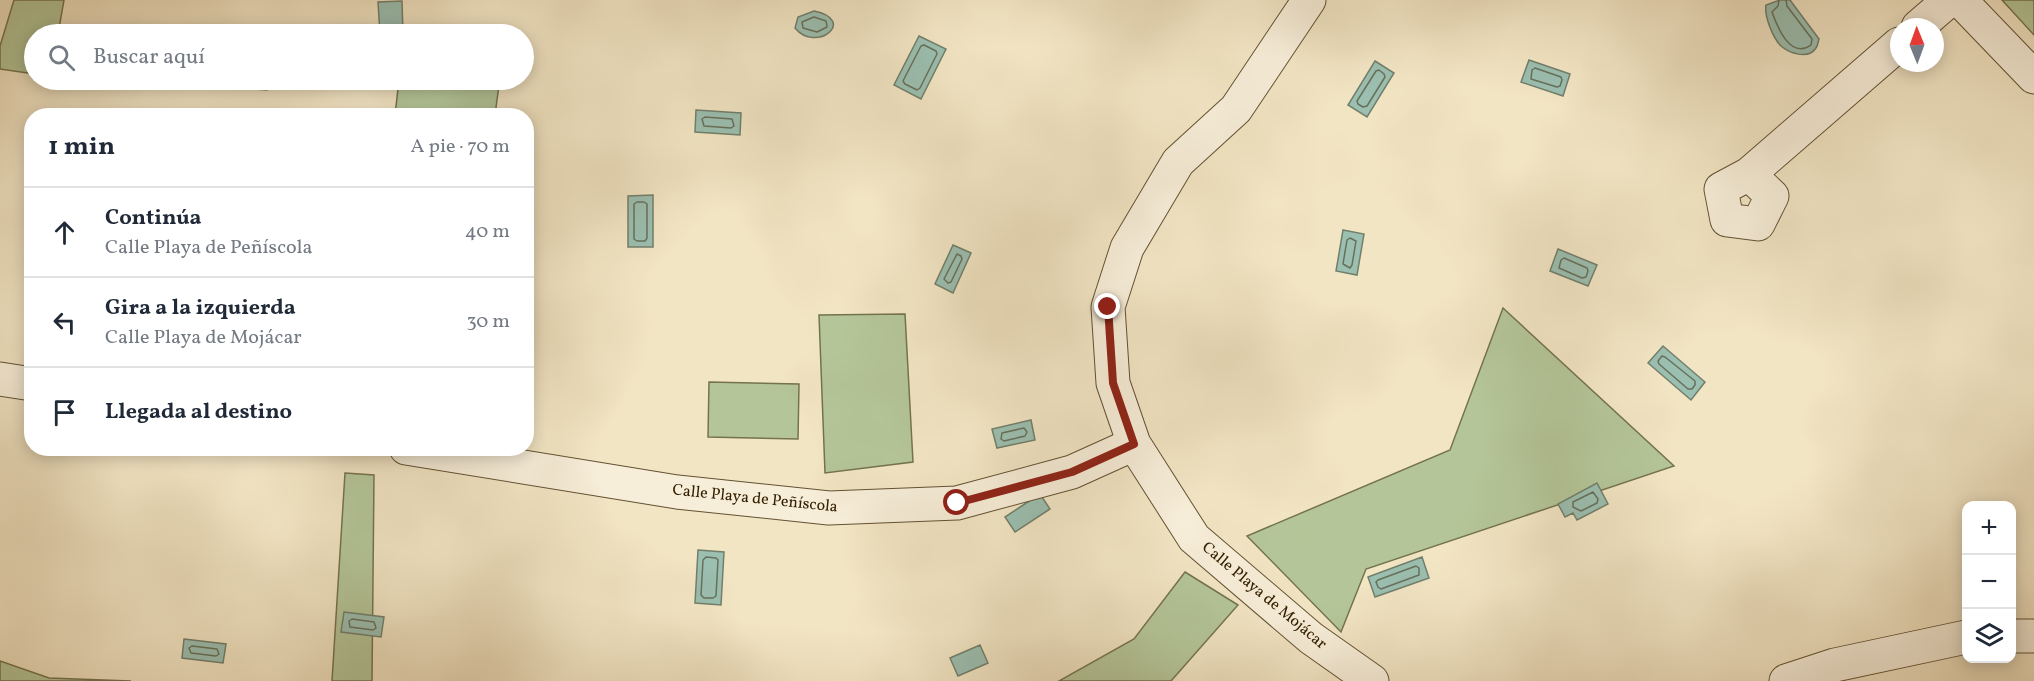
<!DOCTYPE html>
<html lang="es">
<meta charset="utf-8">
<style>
:root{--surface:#fff;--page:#f6f6f7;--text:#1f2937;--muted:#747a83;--line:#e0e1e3}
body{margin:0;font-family:Vollkorn,serif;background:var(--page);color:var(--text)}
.controls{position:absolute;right:18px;bottom:18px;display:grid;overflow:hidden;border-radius:12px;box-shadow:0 3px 15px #0003}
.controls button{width:54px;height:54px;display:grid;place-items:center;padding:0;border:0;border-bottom:2px solid var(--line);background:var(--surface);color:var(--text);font:30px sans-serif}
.compass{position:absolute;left:1890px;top:18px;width:54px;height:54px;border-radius:50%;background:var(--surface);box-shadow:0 3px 15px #0003;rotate:359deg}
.stop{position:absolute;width:18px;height:18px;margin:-14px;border:4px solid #8f2418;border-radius:50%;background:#fff}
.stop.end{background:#8f2418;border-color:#fff;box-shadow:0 2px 6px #0008}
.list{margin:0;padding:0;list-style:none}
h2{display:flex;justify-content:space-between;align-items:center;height:78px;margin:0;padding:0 24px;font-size:26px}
h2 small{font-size:20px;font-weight:400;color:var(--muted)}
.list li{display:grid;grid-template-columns:39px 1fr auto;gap:18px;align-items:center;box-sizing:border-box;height:90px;padding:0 24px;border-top:2px solid var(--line)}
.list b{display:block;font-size:22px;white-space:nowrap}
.list p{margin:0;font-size:20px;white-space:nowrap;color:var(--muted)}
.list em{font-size:20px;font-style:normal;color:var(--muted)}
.icon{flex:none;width:33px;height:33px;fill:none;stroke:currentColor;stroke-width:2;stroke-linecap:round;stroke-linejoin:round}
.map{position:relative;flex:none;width:2034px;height:681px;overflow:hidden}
.search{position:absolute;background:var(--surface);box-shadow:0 3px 15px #0003;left:24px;top:24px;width:510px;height:66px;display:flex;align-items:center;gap:15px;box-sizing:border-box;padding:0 21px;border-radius:33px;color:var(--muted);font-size:22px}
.panel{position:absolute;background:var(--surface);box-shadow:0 3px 15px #0003;left:24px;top:108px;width:510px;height:348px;border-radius:24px}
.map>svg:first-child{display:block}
.green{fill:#b4c699;stroke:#74734e;stroke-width:1.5}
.water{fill:#9bbfb1;stroke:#717f6b;stroke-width:1.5}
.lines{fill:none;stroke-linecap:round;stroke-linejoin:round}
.shore{stroke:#67705a;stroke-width:1.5}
.minor-casing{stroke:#635132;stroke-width:35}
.minor{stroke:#f7eed9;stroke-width:33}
.route{stroke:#8f2418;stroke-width:8}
.labels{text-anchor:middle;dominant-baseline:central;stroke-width:5;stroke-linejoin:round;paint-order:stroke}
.street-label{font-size:16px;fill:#332002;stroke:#f7eed9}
</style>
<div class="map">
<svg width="2034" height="681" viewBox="0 0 2034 681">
<rect width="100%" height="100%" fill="#f2e5c4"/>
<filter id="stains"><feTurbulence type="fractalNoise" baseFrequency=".00333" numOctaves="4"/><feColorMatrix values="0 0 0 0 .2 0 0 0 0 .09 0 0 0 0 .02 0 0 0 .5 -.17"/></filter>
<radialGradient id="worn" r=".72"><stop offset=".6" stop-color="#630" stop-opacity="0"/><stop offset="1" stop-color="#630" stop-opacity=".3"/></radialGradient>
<!-- green -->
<path class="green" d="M14,0H64L58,34H34V74L0,69V46Z
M2002,0H2034V35Z
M399,80H448L499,85L495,115H395Z
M1503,308L1674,466L1366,569L1341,632L1247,536L1450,450Z
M905,314L913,462L825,473L819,315Z
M709,382L799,384L798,439L708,437Z
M345,473L374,475L372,681H332Z
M1185,572L1238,605L1171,681H1059L1134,639Z
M0,661L49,678L131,681H0Z"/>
<!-- water -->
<path class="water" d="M1780,0H1790L1819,39C1818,42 1818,45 1816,48C1808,60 1789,53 1781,46C1773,38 1764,16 1766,5Z
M402,1L403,34H380L378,2Z
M814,11C858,20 816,54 795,28L798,17Z
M919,36L946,49L921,99L894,85Z
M1529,60L1570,74L1563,96L1521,82Z
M1375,61L1394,73L1367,117L1348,105Z
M224,80H267V90L224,87Z
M696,110L741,113L740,135L695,132Z
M653,195V247H628V196Z
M1343,230L1364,234L1357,275L1336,271Z
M953,245L971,253L953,293L935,284Z
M1558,249L1597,265L1588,286L1550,271Z
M1663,346L1705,382L1691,400L1648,363Z
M1031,420L1035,440L997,448L992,429Z
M1597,483L1608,504L1577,520L1573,513L1565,517L1558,504Z
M1040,494L1050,509L1015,532L1005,517Z
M698,550L724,552L721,605L695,603Z
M1422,557L1429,578L1375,597L1368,577Z
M344,612L384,617L381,637L341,632Z
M184,639L226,644L223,663L182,658Z
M980,645L988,663L958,676L950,658Z"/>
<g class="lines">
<!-- shore -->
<path class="shore" d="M1779,0L1778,6L1772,12C1777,26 1790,60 1811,45L1812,39L1787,6L1786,0
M814,17L826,21L827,27L817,32L803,28L802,22Z
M924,45L936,51L937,54L920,88L917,90L905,84L903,81L921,46Z
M1535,68L1561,77L1562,80L1560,86L1557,87L1531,79L1532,70Z
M1379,70L1384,74L1385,77L1367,106L1363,107L1358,104L1357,101L1376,71Z
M705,117L732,119L734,126L731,128L704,126L702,119Z
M637,202H644L647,204V238L645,241H637L634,239V204Z
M1350,238L1356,241L1352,265L1350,268L1343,264L1347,240Z
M957,254L961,256L962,259L951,282L948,283L944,279Z
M1564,258L1587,268L1588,271L1586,277L1582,278L1559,268L1561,260Z
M1662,356L1665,357L1695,381V385L1692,389H1688L1659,364L1658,361Z
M1024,428L1027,432L1025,436L1004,441L1001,439L1002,433Z
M1593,492L1598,499L1597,503L1581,511L1573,507V502Z
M706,557L716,558L718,560L716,596L713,598H704L701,595L703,560Z
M1416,566L1419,568V575L1381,589L1378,587L1376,582L1378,580Z
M352,619L374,622L376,628L373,630L350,627L349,621Z
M192,646L217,649L219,654L216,656L191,653L189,648Z"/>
<!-- minor casing -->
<g class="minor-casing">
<path id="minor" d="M1309,0L1236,109L1178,162L1127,248L1108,307L1113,383L1134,444L1194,538L1311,638L1372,681
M1960,0L2034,77
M1918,27L1949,0
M1749,174L1899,44
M1749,174L1772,196L1758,224L1727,220L1721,189Z
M0,379L32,384
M406,448L677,492L829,508L957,503L1072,472L1134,444
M2012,636H2034
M1786,681L1835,665L1966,637"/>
</g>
<!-- minor -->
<use href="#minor" class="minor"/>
</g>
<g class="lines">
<!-- route -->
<path class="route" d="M957,503L1072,472L1134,444L1113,383L1108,307"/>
</g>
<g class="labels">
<!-- street labels -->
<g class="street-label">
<text transform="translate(755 499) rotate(6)">Calle Playa de Peñíscola</text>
<text transform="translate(1264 596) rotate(40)">Calle Playa de Mojácar</text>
</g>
</g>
<rect width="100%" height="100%" filter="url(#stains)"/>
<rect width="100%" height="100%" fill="url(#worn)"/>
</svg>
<div class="controls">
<button>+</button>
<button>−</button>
<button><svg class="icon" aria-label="layers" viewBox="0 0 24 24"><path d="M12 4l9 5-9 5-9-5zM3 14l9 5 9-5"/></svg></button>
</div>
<svg class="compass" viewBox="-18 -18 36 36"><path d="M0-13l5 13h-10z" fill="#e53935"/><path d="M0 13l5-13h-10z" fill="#747a83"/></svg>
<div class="stop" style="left:957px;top:503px"></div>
<div class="stop end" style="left:1108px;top:307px"></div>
<div class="search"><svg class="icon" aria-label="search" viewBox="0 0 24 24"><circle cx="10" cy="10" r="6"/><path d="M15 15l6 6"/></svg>Buscar aquí</div>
<section class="panel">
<h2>1 min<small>A pie · 70 m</small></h2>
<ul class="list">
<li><svg class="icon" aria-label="ahead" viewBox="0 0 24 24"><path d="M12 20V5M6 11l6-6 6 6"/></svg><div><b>Continúa</b><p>Calle Playa de Peñíscola</p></div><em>40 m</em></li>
<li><svg class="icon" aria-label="left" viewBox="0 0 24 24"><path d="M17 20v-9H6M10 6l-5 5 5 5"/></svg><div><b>Gira a la izquierda</b><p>Calle Playa de Mojácar</p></div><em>30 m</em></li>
<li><svg class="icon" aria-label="arrive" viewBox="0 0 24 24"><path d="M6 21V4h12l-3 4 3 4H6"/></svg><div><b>Llegada al destino</b></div></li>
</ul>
</section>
</div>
